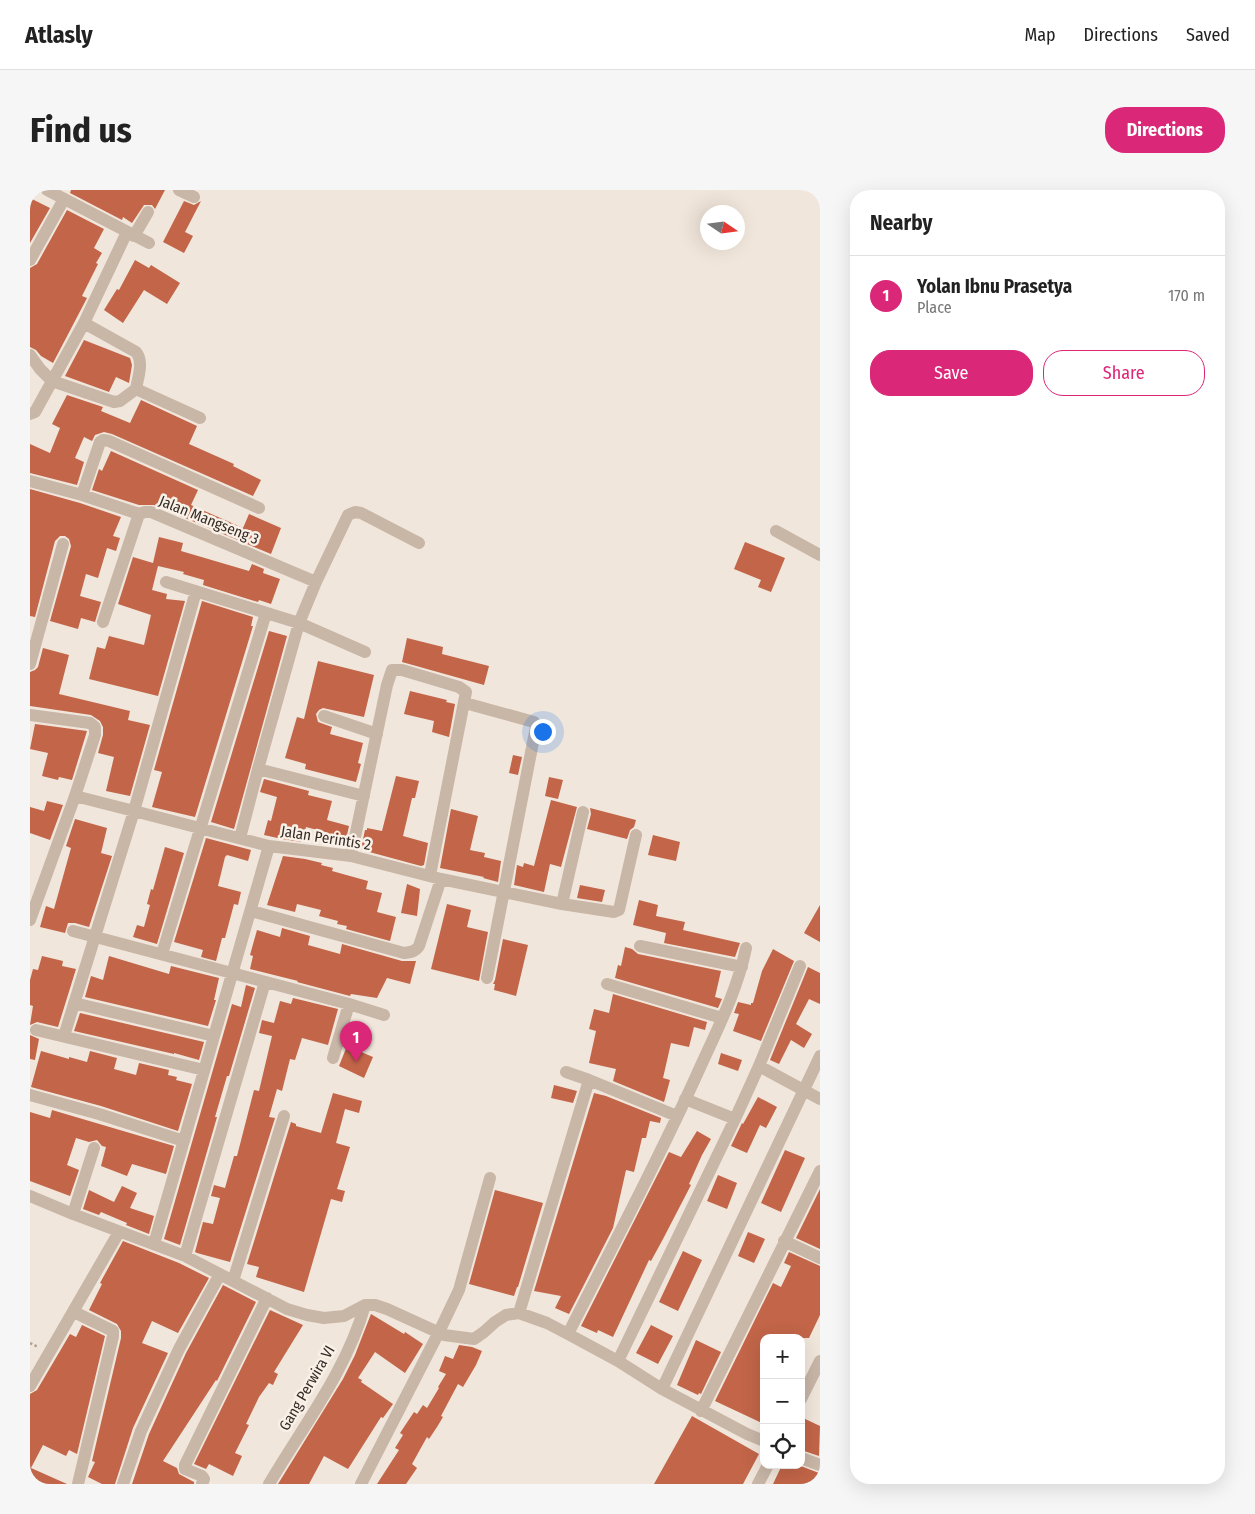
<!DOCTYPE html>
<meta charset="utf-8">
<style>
:root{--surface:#fff;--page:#f6f6f6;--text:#222;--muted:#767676;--line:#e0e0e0;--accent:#db2777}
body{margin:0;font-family:"Fira Sans Condensed",sans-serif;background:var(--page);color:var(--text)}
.controls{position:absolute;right:15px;bottom:15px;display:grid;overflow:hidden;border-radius:10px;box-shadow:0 5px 20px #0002}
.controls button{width:45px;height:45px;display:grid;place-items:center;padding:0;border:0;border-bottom:1px solid var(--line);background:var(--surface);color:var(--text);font:25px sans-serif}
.compass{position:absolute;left:670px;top:15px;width:45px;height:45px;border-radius:50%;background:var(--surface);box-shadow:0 5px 20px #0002;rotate:103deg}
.you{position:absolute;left:512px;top:541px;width:18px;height:18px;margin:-12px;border:4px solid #fff;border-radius:50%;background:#1a73e8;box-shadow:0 0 0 8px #1a73e833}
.badge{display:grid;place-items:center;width:32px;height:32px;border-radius:50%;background:var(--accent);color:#fff;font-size:16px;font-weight:700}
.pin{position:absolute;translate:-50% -41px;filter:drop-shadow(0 1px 2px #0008)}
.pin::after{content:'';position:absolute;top:26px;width:18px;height:15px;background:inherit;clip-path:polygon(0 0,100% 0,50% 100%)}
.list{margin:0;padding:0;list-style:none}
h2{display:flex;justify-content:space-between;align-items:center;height:65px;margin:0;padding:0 20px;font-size:21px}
h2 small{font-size:16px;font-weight:400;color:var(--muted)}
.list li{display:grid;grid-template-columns:32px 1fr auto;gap:15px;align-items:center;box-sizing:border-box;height:80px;padding:0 20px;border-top:1px solid var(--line)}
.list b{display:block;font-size:19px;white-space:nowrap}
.list p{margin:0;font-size:16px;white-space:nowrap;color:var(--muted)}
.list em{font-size:16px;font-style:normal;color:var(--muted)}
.actions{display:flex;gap:10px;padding:15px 20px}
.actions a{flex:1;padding:11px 0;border:1px solid var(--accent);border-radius:20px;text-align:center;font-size:18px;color:var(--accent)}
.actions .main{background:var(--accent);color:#fff}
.icon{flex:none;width:28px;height:28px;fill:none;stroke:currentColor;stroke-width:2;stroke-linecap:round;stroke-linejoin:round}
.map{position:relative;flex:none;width:790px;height:1294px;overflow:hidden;border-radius:20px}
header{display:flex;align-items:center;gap:30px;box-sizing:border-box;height:70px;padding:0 25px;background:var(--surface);border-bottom:1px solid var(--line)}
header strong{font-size:24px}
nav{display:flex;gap:28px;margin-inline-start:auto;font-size:18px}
.intro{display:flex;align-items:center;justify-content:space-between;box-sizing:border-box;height:120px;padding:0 30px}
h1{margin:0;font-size:35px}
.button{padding:12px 22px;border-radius:20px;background:var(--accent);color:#fff;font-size:18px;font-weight:700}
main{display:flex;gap:30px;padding:0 30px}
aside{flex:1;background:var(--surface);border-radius:20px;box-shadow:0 5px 20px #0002}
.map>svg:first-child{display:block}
.building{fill:#c26548}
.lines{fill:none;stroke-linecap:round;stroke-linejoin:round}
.path{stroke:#b4a092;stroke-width:2.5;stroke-dasharray:2.5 2.5;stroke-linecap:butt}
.minor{stroke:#c8b6a7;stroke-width:12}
.labels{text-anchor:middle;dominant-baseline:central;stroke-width:5;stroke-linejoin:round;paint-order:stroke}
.street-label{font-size:15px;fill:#352c27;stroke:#f9f0e7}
</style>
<header>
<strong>Atlasly</strong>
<nav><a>Map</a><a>Directions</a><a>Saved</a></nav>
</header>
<div class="intro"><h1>Find us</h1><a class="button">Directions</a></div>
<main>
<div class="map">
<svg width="790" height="1294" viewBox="0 0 790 1294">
<rect width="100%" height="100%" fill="#f1e6db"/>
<!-- building -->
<path class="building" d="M41,0H135L125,19L122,15H114L102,33L93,27L92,30L40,3Z
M0,8L20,18L0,53Z
M154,11L164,15L171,11L155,42L163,46L154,63L133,52Z
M37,20L74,39L64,58L72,63L66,73L68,74L52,106L57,108L23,173L11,166L6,160L0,157V78L7,74Z
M105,70L119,78L121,75L150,93L137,114L114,100L93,133L74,120L87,99L89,100Z
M54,150L100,168L102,175L99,193L86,187L79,202L35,186Z
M37,205L73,217L71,221L100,233L111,210L167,236L159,254L204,274L203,276L231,290L223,306L82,244L74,242L65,245L62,251L54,247L45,268L54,272L47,295L0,283V254L20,263L30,238L22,234Z
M81,261L168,300L161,315L213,338L219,324L251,338L241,364L124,315H109L62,300L69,279L72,281Z
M0,299L50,313L91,327L83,346L90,348L86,361L77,358L68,388L56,384L50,406L71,412L65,432L51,428L48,439L20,431L41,356L39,349L35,346H30L25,351L5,427L0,426Z
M129,347L153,353L151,361L219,381L222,374L234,379L233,383L250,389L241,414L229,410L228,412L173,395L174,390L153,384L154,382L128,376L122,400L137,404L136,409L155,411L128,506L59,489L67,457L75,459L79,446L114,455L121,425L88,414L103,367L123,373Z
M715,352L755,368L741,402L728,397L731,390L704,379Z
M172,411L223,427L221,436H223L165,627L122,617L132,582L124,580Z
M239,441L257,446L204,639L181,632Z
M377,448L413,457L412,464L459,476L454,495L372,472Z
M13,458L39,465L29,504L100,521L98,530L120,535L100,606L76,601L84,567L68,563L73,545V537L70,531L61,525L0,516V482L5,480L8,477Z
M288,471L344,485L334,527L293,518L289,520L286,524L288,532L302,537L300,544L333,553L328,573L331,574L326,592L275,579L276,574L255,568L267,527L274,529Z
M380,501L417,510L416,512L425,514L419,547L402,542L404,531L374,524Z
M5,534L57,541L42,590L29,587L28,590L12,586L18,563L0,559Z
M483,565L492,567L488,585L479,583Z
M366,586L389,591L385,608H382L373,646L398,653L394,675L391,676L332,660L331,658L335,640H337V638L352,641Z
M519,587L533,590L528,609L515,606Z
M234,589L279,601L278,605L302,611L297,630L319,636L315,654L297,650L299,643L276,637L272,652L252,649L234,645L238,630L241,631L247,607L230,602Z
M521,610L547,617L531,677L520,674L514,702L484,695L487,675L493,677L494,673L504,676Z
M17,611L33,615L20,650L0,643V617L14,621Z
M560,618L606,630L604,637L600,640L597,649L557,639L561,624Z
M421,619L448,626L440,660L455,663L454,667L471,671L468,692L453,688L454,687L410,678Z
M45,629L77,638L71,663L82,666L59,737L45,733H38L35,743L10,737L16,716L24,719L41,658L36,656Z
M623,645L650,652L646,671L618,665Z
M176,648L221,660L218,671L197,665L195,667L188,696L211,702L208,715L204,714L195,748H192L186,771L171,767L173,760L144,752Z
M135,657L154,663L127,754L103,747L107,735L114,737L120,715L117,714L121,699L123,700Z
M253,666L275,669L292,673L291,675L303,678L302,681L338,691L336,699L352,703L347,722L366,727L360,751L316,739L317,736L307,734L308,731L289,726L291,720L267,714L265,722L237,715Z
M377,694L390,699L387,726L371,723Z
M550,695L575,700L572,712L547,708Z
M609,710L628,715L626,726L655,732L653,740L710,753L705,767L634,753L636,743L603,735Z
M417,714L441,720L437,737L458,742L449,791L401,779Z
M790,715V752L774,743Z
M252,738L280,746L278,755L310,764L312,754L372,771H386L380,794L357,788L347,808L321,804L320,806L267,792L268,791L220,779L223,766L220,765L227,740L250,747Z
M473,749L498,755L486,806L464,800L465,794H463L465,790Z
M595,757L602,759L608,764L691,781L685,807L692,809L688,818L585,788L588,775L591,776Z
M743,759L764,771L731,851L703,841L709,824L704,823L708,812L721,815V813H723L732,781Z
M12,766L33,771L32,776L46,779L28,837L7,832L0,835L3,816L0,815V790L3,779L8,780Z
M79,766L139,784L141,776L189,788L184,810H186L178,836L55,807L61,786L73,790Z
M778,777L790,783V814L779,809L766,834L782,844L774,858L761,850L749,874L740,870Z
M216,795L225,798L199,886H197L185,927H187L150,1055L134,1049L202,814L211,817Z
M583,804L677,832L675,840L664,837L659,857L641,853L633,888L640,890L634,912L583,891L586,879L559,873L566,841L559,839L564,819L579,823Z
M263,808L308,819L298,855L272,848L265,870L260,869L252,901L247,899L239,927L245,928L200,1072L167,1063L165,1062L173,1032L183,1034L190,1008L181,1006L184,995L195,998L204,966H207L224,900L229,901L242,846L229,843L232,830L244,833L250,811L261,814Z
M50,823L174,852L169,870L144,863V864L44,841Z
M0,845L9,849L5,870L0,869Z
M317,856L343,867L334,888L309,876Z
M11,861L39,869V867L57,872L60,861L87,868L84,879L106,885L109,873L139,880L138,885L147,887L146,890L162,894L148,941L71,916L1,897Z
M691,863L712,870L708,881L688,874Z
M524,895L547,901L543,913L521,908Z
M303,903L332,911L329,923L315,919L306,953L320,957L307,999L315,1001L312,1012L301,1009L274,1102L226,1087L229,1077L217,1074L261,932L266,934V936L291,943Z
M564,903L576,906L631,928L630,933L620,931L616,948H612L604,982L596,980L583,1038L539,1124L525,1118L531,1106L504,1101Z
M728,907L747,917L736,938L730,935L717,963L701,956L712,933L713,934Z
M22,920L144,956L136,984L102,974L97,986L71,976L76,957L72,956L67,950L59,952L46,948L37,975L49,980L40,1006L0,991V922L20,928Z
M667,941L681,949L672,965L659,994L661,995L633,1049L621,1071L619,1070L583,1147L568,1140L567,1143L551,1136L639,962L651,967Z
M755,960L775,968L751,1022L731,1013Z
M688,985L707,993L697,1019L677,1011Z
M92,996L107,1003L100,1018L124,1026L119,1044L96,1035L97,1033L71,1022L69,1025L53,1019L59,1000L84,1012Z
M790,999V1059L766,1048Z
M465,1000L513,1013L488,1097H487L484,1106L439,1094Z
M718,1042L735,1049L724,1073L708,1066Z
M93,1051L149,1073L179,1088L148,1143L122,1131L112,1153L138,1163L103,1238L85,1294H72L58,1287L65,1272L62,1271L91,1148V1141L87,1134L59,1120L72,1094L70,1093Z
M653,1061L672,1070L648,1121L629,1112Z
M759,1062L790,1076V1125L779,1148H734V1234L685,1211L743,1093L751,1097L761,1076L754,1073Z
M193,1095L226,1112L187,1191L186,1190L133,1271L147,1278L149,1284L164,1292V1294H102L119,1244L156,1163Z
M240,1120L273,1135L244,1182L248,1184L243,1195L239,1193L229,1207L216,1234L219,1235L205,1263L212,1266L203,1286L179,1274L176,1279L164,1274Z
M341,1124L374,1144L375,1142L393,1154L375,1183L345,1162L328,1188L332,1190L331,1192L363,1214L353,1228L351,1227L318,1279L294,1266L279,1294H248L313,1189L325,1165Z
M52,1135L75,1146L47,1264L39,1260L36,1266L13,1255L1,1278L37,1294H0V1204L7,1200L40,1144L46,1147Z
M621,1135L643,1146L628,1174L606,1163Z
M666,1150L691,1162L671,1204L669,1203L668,1205L647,1195Z
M429,1155L442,1157L452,1161L446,1175L433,1197L428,1194L411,1226L413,1227L407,1237L399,1249L397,1247L382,1274L387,1278L376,1294H347L369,1260L365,1258L373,1245L370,1243L384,1222L387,1224L393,1215L397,1218L409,1198L408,1197L416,1184L409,1181L415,1166L423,1169Z
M662,1226L729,1264L713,1294H624Z
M771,1227L790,1236L789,1266L771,1260Z
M752,1275H768L789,1283L790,1294H743Z"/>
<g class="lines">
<!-- path -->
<path class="path" d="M0,1153L8,1157"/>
<!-- minor -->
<path class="minor" d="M17,0L119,53
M149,0L164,7
M104,46L118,22
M0,70L34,9
M54,133L106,162C114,172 108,187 106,199
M0,165L10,179L22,191L84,212L90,211L106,199L170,228
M0,224L5,222L54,133L97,42
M0,291L52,305L109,324L115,322H121L286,392
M52,305L70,252L73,250L79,251L229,318
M746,341L790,365
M136,392L269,433L286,392L318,325L325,322L331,323L389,353
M73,432L109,324
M0,474L33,354
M435,513L504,532L506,537L457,788
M0,525L60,533L65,537V545L45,606L0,730
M294,526L347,544
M228,579L334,606
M45,606L104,621L166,401
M210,648L228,579L269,433L335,462
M321,666L357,495L362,480H372L429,497L436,502L400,685
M532,714L553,622
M221,721L374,763C381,762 385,762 389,756L411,689
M43,741L319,814L354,825
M610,756L712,777
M132,764L236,423
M577,794L692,828
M44,813L184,846
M6,840L174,880
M34,846L104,621L239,656
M303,868L319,814
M729,876L790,909
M536,882L559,890L647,926
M0,905L69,924L154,951
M655,909L705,929
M0,1006L43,1024L155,1066L257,1119L277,1125L294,1128L314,1126L335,1115H345L357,1119L414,1145L444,1149L454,1142L465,1132L476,1125L489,1123L517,1133L538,1144L588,1171L632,1199L717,1244L734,1251
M43,1024L64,958
M754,1051L790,1068
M124,1054L239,656L321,666L411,689L532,714L584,722L589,720L606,645
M155,1066L235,792
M203,1091L254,926
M44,1122L83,1141V1146L48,1294
M489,1123L559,890
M538,1144C582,1057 628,971 668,882C686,842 707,802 716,758
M588,1171L705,929L729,876L770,776
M0,1196L89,1042
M632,1199L790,866
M771,1209L790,1171
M671,1221L790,981
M771,1268L790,1275
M93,1294L111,1241L149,1159L190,1084
M172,1294L174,1289L172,1286L155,1279V1275L237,1108
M239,1294C273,1236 317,1180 335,1115
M331,1294L409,1142L429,1100L460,988
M728,1294L738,1275"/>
</g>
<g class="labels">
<!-- street labels -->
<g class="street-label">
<text transform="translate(179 330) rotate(22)">Jalan Mangseng 3</text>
<text transform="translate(296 648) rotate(9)">Jalan Perintis 2</text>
<text transform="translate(277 1198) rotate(-60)">Gang Perwira VI</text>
</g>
</g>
</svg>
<div class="controls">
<button>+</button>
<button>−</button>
<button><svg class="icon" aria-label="locate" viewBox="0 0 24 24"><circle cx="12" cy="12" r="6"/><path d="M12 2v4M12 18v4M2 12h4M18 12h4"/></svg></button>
</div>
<svg class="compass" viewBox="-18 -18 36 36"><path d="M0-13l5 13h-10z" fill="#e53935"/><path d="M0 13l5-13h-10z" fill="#767676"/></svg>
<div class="you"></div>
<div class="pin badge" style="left:326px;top:872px">1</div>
</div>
<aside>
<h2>Nearby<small></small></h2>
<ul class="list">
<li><span class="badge">1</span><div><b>Yolan Ibnu Prasetya</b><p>Place</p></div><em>170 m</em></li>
</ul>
<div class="actions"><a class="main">Save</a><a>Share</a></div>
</aside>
</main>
